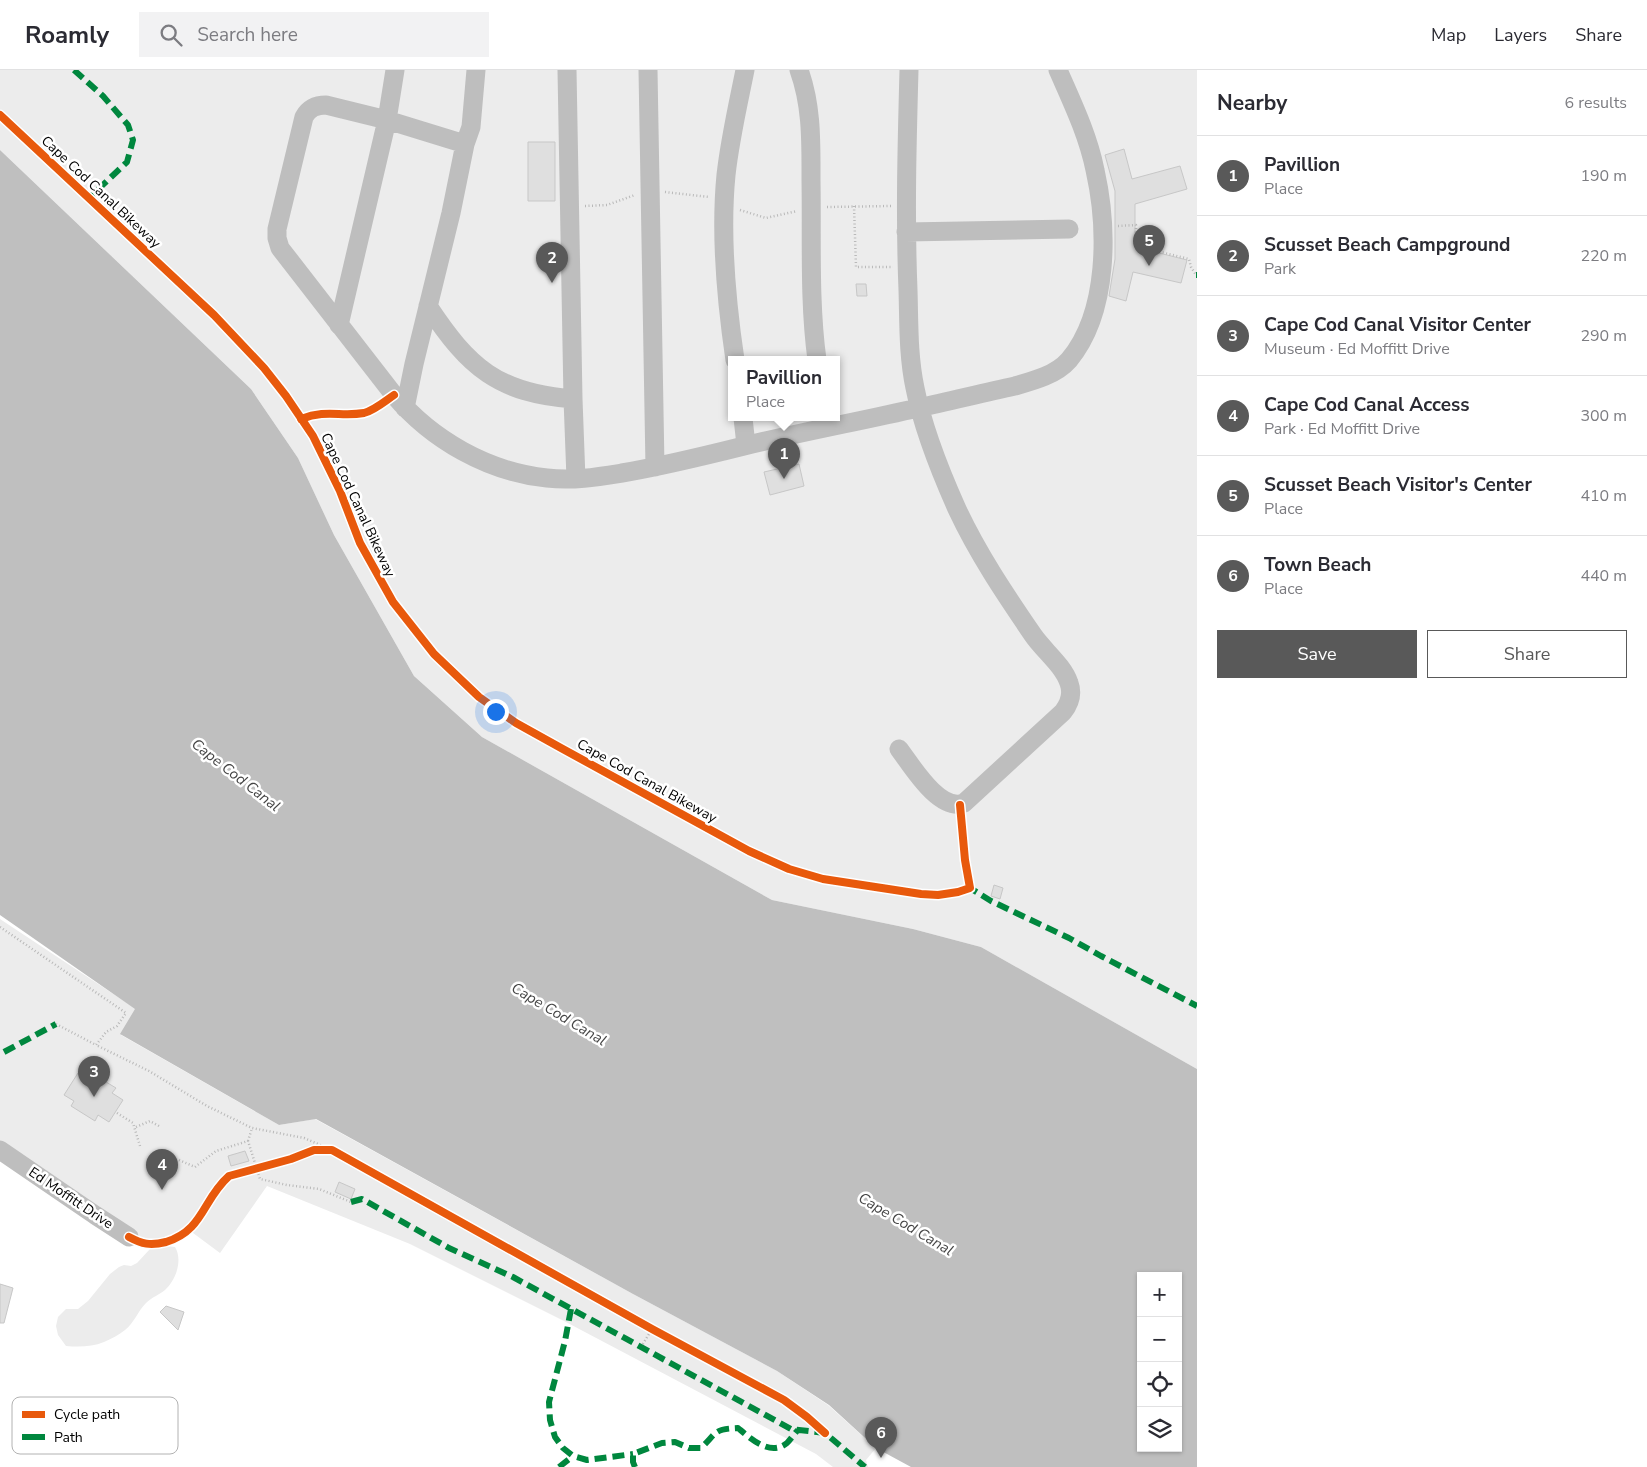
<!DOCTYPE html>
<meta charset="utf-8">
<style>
:root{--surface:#fff;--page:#f2f2f3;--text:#2b2b33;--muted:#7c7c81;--line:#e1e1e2;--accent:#595959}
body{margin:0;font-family:"Nunito Sans",sans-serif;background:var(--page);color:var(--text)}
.controls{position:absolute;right:15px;bottom:15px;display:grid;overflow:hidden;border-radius:0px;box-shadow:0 1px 4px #0004}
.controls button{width:45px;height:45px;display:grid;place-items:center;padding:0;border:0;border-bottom:1px solid var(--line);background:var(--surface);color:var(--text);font:25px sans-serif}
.you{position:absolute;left:495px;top:641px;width:18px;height:18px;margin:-12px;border:4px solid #fff;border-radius:50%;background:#1a73e8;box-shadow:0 0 0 8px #1a73e833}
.badge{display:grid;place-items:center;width:32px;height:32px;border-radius:50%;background:var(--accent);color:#fff;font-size:16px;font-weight:700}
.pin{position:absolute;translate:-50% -41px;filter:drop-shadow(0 1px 2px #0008)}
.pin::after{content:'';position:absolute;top:26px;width:18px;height:15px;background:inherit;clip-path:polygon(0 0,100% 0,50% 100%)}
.popup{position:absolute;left:728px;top:286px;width:112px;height:65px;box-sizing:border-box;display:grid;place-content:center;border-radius:0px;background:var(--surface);filter:drop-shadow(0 1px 4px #0005);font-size:16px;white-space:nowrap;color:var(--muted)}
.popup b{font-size:19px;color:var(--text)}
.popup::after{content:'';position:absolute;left:50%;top:100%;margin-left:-10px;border:10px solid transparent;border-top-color:var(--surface)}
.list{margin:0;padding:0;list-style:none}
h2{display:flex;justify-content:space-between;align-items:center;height:65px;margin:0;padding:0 20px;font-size:21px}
h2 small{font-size:16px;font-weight:400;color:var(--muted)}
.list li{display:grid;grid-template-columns:32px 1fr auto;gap:15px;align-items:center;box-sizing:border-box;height:80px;padding:0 20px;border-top:1px solid var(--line)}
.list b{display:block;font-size:19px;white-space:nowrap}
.list p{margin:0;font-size:16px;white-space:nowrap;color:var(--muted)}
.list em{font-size:16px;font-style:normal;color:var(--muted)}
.actions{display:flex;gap:10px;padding:15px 20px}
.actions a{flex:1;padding:11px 0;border:1px solid var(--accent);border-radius:0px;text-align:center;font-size:18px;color:var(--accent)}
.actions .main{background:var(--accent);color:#fff}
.icon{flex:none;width:28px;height:28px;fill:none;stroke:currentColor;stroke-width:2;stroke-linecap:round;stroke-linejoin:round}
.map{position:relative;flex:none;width:1197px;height:1397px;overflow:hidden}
header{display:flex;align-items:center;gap:30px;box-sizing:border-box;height:70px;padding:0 25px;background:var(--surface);border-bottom:1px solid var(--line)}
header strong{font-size:24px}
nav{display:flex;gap:28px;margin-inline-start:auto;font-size:18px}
.search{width:350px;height:45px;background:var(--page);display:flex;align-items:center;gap:12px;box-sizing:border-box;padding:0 18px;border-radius:0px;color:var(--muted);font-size:19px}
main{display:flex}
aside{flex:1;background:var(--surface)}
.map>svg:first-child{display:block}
.green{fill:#ececec;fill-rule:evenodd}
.water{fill:#bfbfbf;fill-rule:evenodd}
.building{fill:#dfdfdf;stroke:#c7c7c7}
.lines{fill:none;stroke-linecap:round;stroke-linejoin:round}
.path{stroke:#b9b9b9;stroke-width:2.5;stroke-dasharray:1 2.5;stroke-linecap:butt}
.minor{stroke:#bebebe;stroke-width:19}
.quiet{stroke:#00873e;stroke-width:6;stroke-dasharray:12 6;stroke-linecap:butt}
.cycleway-casing{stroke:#fff;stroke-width:11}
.cycleway{stroke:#e8590c;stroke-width:8}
.labels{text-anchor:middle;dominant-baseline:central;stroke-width:5;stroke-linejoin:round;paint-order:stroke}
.street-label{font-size:14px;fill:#000;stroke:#fff}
.water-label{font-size:15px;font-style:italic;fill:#444;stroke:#fff}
.key{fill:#fff;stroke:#b2b2b2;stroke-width:1}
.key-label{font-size:14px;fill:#000}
</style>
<header>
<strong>Roamly</strong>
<div class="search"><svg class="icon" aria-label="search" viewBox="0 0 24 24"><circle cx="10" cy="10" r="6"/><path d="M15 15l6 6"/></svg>Search here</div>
<nav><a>Map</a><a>Layers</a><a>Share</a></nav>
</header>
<main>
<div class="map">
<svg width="1197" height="1397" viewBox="0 0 1197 1397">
<rect width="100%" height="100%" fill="#fff"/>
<!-- green -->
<path class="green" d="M0,0H1197V999L981,877L913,859L772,830L482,667L414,606L334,465L298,388L251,319L0,80ZM732,290H836V348H732Z
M0,849L136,939L121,965L279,1055L315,1049L633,1224L777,1301L828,1335L876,1378L866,1390L868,1397H833L816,1384L564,1251L410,1174L267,1116L220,1183L189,1160L142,1174L0,1080Z
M167,1176L175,1177C183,1190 176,1210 165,1220C159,1225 152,1227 146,1233C138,1241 134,1253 125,1260C119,1265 111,1269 104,1272C92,1277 79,1277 66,1276L58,1265L56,1256L58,1247L66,1239H78L88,1231L110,1204L119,1197L124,1195L131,1196L137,1193L150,1179Z"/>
<!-- water -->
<path class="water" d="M0,80L251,319L298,388L334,465L414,606L482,667L772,830L913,859L981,877L1197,999V1397H911L876,1378L829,1335L777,1301L633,1224L316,1049L279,1055L120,964L135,939L0,845ZM1141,1206H1178V1378H1141Z"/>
<!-- building -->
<path class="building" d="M528,72H555V131H528Z
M1124,79L1132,109L1180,96L1187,119L1135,134V177L1187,190L1181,213L1133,202L1126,231L1109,226L1115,189V121L1105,85Z
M856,214H866L867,226H857Z
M799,394L804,416L770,425L764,402Z
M994,815L1003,818L1000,829L991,826Z
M78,1003L87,1009L91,1003L116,1018L112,1023L123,1030L109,1052L98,1045L95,1051L71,1036L74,1031L64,1025Z
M245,1081L249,1091L231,1096L228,1086Z
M339,1112L355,1119L351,1129L335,1122Z
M0,1214L13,1218L4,1253H0Z
M166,1236L184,1242L178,1260L160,1242Z"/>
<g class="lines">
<!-- path -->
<path class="path" d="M665,122L709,127
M585,136L607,135L635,125
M854,136L856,197H893
M827,137L891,136
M740,140L766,148L797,141
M1118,156L1136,155V176L1189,189L1191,197L1196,205
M0,857L126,943L117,956L106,962L96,975L149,1001L207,1036L252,1058L304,1068L332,1080
M56,954L96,975
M117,1043L133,1053L140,1076
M136,1057L150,1051L159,1056
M248,1071L252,1058
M179,1090L195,1097L216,1081L248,1071L260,1109L287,1115L319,1119L351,1132
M641,1277L652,1259"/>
<!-- minor -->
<path class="minor" d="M567,0L573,329L576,409
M648,0L655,397
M799,0C812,36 811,72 811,110C812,170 809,231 817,290
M465,74L387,50L326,35C316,35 309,38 304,47L277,159V168L280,178L394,325C432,370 488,402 547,408C573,411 597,407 622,403C664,396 704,386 744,376C802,362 861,351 918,338C951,331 982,323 1015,316C1033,311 1056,305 1069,290C1109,242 1108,158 1095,100C1088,65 1072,32 1058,0
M906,162L1069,159
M428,236C469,298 498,323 573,329
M339,255L387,50L395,0
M735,290C726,229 720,166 726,105C730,69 738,35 745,0
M405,338L414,294L451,143L465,74L471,57L476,0
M743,348L746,375
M899,679C912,696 939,742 964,733L1063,642C1070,633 1073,624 1069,613C1063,595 1044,581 1033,565C1005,524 978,484 957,439C940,401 923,359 915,318C908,285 909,252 908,220C905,146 907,73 909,0
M0,1080L95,1145L129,1167"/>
<!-- quiet -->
<path class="quiet" d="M74,0L103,26L128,55L133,70L127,92L89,128
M1196,205H1197
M969,814L970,818L991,831L1069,868L1101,886L1197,936
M4,982L56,954
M351,1132L362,1129L449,1178L513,1207L791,1359L825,1363L865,1397
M571,1239L565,1271L549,1332L550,1350L555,1367L563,1378L573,1386L587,1390L633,1384
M559,1397L573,1386
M635,1397L633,1392V1384L662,1373L675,1372L689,1378H701C717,1363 713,1359 738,1358C750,1368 770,1387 787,1373C791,1369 794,1364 798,1360"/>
<!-- cycleway casing -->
<g class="cycleway-casing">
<path id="cycleway" d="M0,45L214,245L264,298L286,326L313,366L340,421L360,473L393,532L434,584L479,627L516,653L561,678L749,781L789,799L823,809L921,824L938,825L958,822L970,818L965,790L960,735
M301,349C327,339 340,347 364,343C375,340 385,331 394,325
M129,1167C142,1174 150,1176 166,1172C204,1160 202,1130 229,1106L291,1089L314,1080H332L652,1259L784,1330L807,1347L825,1363"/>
</g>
<!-- cycleway -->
<use href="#cycleway" class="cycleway"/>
</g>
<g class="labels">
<!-- street labels -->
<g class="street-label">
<text transform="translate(101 122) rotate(43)">Cape Cod Canal Bikeway</text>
<text transform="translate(358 435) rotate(65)">Cape Cod Canal Bikeway</text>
<text transform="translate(647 711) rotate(29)">Cape Cod Canal Bikeway</text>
<text transform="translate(71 1128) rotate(34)">Ed Moffitt Drive</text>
</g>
<!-- water labels -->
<g class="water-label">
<text transform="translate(236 705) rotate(38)">Cape Cod Canal</text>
<text transform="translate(559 944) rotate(31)">Cape Cod Canal</text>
<text transform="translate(906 1154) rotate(31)">Cape Cod Canal</text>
</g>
</g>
<!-- legend -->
<rect x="12" y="1327" width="166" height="57" rx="8" class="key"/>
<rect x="22" y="1341" width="23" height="7" fill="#e8590c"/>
<rect x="22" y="1364" width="23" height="6" fill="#00873e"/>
<g class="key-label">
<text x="54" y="1349">Cycle path</text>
<text x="54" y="1372">Path</text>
</g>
</svg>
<div class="controls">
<button>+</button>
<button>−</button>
<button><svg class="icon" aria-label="locate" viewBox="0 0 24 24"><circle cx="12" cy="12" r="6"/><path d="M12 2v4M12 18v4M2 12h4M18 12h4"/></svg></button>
<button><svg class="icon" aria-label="layers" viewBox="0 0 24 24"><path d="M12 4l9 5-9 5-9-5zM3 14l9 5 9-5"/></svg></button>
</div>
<div class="you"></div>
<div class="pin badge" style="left:784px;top:409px">1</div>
<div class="popup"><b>Pavillion</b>Place</div>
<div class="pin badge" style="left:552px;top:213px">2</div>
<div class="pin badge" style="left:94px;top:1027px">3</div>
<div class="pin badge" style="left:162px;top:1120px">4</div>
<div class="pin badge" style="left:1149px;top:196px">5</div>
<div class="pin badge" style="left:881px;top:1388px">6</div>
</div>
<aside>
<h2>Nearby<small>6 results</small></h2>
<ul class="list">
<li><span class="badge">1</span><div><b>Pavillion</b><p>Place</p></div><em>190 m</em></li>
<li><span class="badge">2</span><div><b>Scusset Beach Campground</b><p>Park</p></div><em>220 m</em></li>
<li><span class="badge">3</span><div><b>Cape Cod Canal Visitor Center</b><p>Museum · Ed Moffitt Drive</p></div><em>290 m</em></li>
<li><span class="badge">4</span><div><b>Cape Cod Canal Access</b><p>Park · Ed Moffitt Drive</p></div><em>300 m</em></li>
<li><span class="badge">5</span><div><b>Scusset Beach Visitor's Center</b><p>Place</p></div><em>410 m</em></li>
<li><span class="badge">6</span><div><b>Town Beach</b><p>Place</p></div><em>440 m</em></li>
</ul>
<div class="actions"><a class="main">Save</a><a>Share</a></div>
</aside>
</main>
